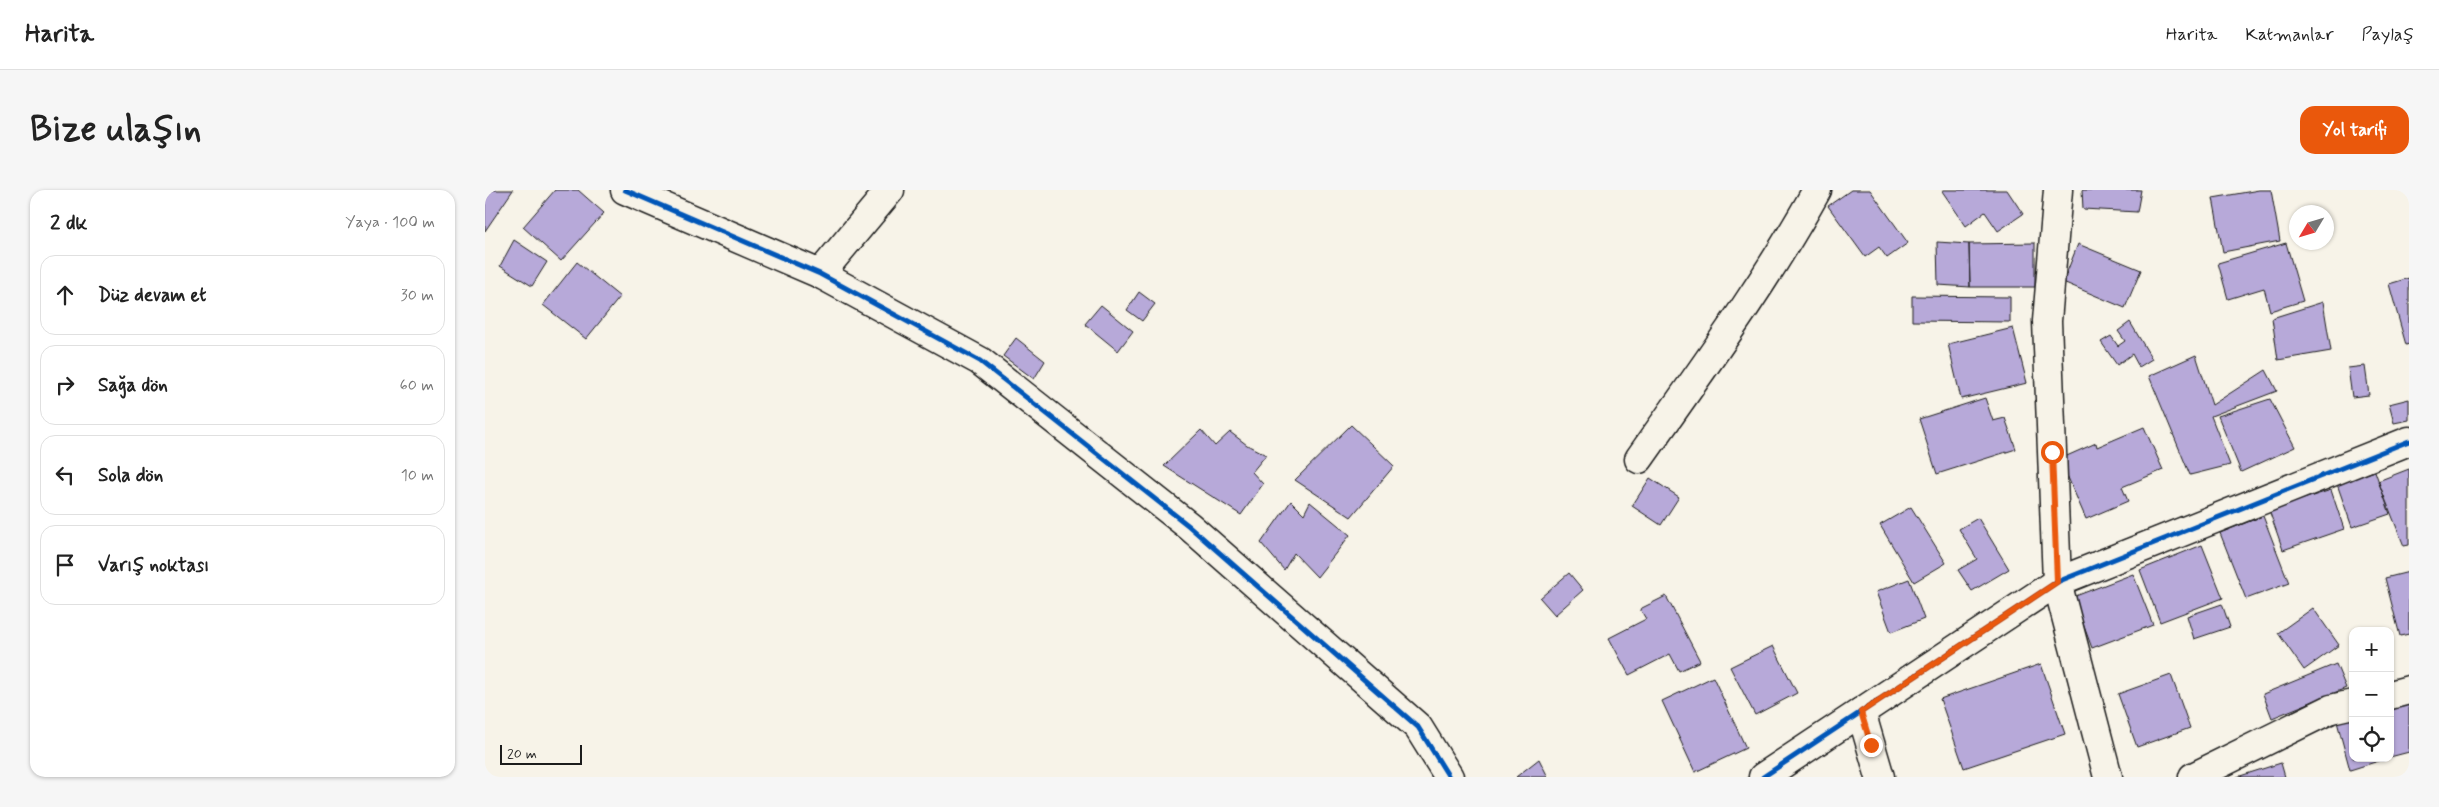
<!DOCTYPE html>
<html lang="tr">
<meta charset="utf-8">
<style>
:root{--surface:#fff;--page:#f6f6f6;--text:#222;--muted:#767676;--line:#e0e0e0;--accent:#ea580c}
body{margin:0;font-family:Mynerve,sans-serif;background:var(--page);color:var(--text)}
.controls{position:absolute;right:15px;bottom:15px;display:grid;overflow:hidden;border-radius:10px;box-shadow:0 1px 4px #0004}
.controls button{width:45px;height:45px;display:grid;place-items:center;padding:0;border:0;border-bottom:1px solid var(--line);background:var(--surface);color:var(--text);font:25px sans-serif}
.compass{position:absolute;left:1804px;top:15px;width:45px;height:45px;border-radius:50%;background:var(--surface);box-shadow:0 1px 4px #0004;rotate:232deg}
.scale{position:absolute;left:15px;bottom:12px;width:82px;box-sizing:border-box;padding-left:5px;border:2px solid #1c1c1c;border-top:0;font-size:14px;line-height:18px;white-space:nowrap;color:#1c1c1c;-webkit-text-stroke:4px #f7f3e8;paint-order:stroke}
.stop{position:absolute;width:15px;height:15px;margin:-11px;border:4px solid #ea580c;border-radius:50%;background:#fff}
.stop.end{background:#ea580c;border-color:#fff;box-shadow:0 1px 5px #0008}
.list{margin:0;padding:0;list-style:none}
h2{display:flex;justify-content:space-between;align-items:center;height:65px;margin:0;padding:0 20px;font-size:21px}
h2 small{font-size:16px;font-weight:400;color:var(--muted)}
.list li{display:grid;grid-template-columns:32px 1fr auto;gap:15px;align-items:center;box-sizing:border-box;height:80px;margin:0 10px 10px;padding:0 10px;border:1px solid var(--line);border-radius:15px}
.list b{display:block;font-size:19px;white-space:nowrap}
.list em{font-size:16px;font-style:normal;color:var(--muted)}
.icon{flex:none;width:28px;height:28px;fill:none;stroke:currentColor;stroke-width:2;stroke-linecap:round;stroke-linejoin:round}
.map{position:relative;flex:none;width:1924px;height:587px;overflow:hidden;border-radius:15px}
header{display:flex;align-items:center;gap:30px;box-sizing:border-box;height:70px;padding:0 25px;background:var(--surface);border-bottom:1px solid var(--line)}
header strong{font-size:24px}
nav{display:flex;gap:28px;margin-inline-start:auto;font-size:18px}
.intro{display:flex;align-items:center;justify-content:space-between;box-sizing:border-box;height:120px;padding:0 30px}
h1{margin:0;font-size:35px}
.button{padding:12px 22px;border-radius:15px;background:var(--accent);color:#fff;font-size:18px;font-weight:700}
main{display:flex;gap:30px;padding:0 30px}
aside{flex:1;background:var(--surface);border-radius:15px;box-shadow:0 1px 4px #0004}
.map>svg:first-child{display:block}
.building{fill:#b7a9d9;stroke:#1c1c1c}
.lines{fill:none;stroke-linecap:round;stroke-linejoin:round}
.minor-casing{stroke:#1c1c1c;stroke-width:31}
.tertiary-casing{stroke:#1c1c1c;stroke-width:31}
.minor{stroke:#f7f3e8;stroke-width:28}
.tertiary{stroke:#f7f3e8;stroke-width:28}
.cycleway-casing{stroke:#f7f3e8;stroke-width:8}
.cycleway{stroke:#0057b8;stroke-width:5}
.route{stroke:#ea580c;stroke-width:6}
</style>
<header>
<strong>Harita</strong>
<nav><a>Harita</a><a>Katmanlar</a><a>Paylaş</a></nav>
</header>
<div class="intro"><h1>Bize ulaşın</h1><a class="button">Yol tarifi</a></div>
<main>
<aside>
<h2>2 dk<small>Yaya · 100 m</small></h2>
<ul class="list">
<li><svg class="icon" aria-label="ahead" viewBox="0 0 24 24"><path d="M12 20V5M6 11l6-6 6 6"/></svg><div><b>Düz devam et</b></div><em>30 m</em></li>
<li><svg class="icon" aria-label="right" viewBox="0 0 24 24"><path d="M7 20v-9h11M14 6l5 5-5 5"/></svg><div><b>Sağa dön</b></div><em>60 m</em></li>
<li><svg class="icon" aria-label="left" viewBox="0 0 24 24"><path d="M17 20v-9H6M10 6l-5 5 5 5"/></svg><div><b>Sola dön</b></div><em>10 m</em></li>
<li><svg class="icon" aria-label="arrive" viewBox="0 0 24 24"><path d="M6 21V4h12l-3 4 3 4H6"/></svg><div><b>Varış noktası</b></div></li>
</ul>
</aside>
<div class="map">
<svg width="1924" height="587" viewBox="0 0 1924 587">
<rect width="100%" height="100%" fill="#f7f3e8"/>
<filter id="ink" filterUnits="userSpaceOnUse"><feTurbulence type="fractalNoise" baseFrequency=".02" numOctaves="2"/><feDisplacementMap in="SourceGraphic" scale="10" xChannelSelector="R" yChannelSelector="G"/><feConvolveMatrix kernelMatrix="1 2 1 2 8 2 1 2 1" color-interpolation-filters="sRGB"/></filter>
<g filter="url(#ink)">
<!-- building -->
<path class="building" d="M0,0H28L0,41Z
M70,0H93L119,23L76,71L38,37Z
M1366,0H1385L1423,53L1402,68L1394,57L1380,67L1343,16Z
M1459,0H1522L1538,24L1513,41L1500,22L1481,36L1457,1Z
M1597,0H1656L1652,22L1598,19Z
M1774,0H1786L1795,51L1738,62L1728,8Z
M29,50L62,72L47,96L15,76Z
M1452,52L1484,54L1485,97L1453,95Z
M1550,53V97H1485L1484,54Z
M1801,53L1818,111L1785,121L1779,98L1743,109L1733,73Z
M1593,54L1656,80L1640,118L1578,92Z
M92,72L135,107L101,149L58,115Z
M1924,88V154L1921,155L1904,94Z
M654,102L670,114L657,131L642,120Z
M1427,106L1525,107V132L1427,131Z
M1838,112L1846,161L1793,170L1787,128Z
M616,115L648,141L633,161L600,134Z
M1645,132L1667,169L1654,177L1647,164L1632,175L1616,152L1626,146L1633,156L1640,151L1633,141Z
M1528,138L1542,193L1476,209L1463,154Z
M531,148L560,171L549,189L518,166Z
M1711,165L1727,215L1781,180L1792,201L1726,226L1745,275L1705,285L1664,186Z
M1880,176L1884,205L1867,207L1863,178Z
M1500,208L1508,231L1520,228L1531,259L1452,284L1434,229Z
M1785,209L1810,257L1756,282L1733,226Z
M1924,209V230L1909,233L1904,214Z
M866,235L909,276L866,327L810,290Z
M1659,237L1678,280L1637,297L1643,311L1601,329L1575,269L1611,253L1612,257Z
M716,240L730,256L745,242L762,255L781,265L767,282L778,294L756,325L679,276Z
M1924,279V355L1919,356L1893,291Z
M1890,281L1905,324L1867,337L1852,294Z
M1165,288L1194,307L1176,335L1147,316Z
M1846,300L1859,339L1798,360L1784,320Z
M806,311L819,324L825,312L865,345L832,387L809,363L799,380L776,353Z
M1426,317L1461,373L1429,392L1395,335Z
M1778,326L1804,393L1761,409L1735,343Z
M1493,328L1524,379L1487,401L1473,380L1492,369L1474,339Z
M1717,355L1738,408L1675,432L1655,380Z
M1924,382V444L1915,446L1900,388Z
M1084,383L1098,400L1070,425L1055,408Z
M1648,384L1668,435L1607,458L1588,407Z
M1424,389L1439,429L1406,442L1391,402Z
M1181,406L1215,471L1194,481L1185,464L1144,485L1124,448L1161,429L1155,419Z
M1737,414L1745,437L1709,449L1702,426Z
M1828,418L1854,455L1819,480L1793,443Z
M1288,456L1312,503L1270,525L1245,477Z
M1556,474L1580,544L1479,578L1455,509Z
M1851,474L1861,498L1787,528L1778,504Z
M1686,485L1705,538L1652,557L1633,504Z
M1228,487L1261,558L1210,582L1177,511Z
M1924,510V562L1905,567V514Z
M1868,524V568H1903L1865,580L1851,528Z
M1054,569L1063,587H1031Z
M1796,573L1800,587H1752Z"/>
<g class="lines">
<!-- minor casing -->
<g class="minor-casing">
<path id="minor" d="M1573,0L1562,131L1572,392L1623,587
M335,84L405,0
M1154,269C1216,181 1280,94 1332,0
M1905,505L1924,500
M1376,522L1395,587
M1708,587L1846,519L1868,514"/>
</g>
<!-- tertiary casing -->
<g class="tertiary-casing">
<path id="tertiary" d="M140,0L335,84L495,171L704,336L933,537L964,587
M1278,587L1572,392L1924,251"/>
</g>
<!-- minor -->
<use href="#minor" class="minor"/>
<!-- tertiary -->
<use href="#tertiary" class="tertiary"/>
<!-- cycleway casing -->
<g class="cycleway-casing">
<path id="cycleway" d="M140,0L335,84L495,171L704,336L933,537L964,587
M1278,587L1572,392L1924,251"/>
</g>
<!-- cycleway -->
<use href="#cycleway" class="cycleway"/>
</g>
</g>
<g class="lines" filter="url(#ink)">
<!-- route -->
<path class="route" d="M1386,555L1376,522L1572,392L1567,262"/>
</g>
</svg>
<div class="controls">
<button>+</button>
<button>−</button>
<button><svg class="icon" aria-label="locate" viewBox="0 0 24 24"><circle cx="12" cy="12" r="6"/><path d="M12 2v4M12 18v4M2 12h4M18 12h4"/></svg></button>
</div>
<svg class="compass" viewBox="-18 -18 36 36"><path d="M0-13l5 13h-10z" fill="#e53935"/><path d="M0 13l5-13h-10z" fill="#767676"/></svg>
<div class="scale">20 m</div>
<div class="stop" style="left:1567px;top:262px"></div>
<div class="stop end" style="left:1386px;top:555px"></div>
</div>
</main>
